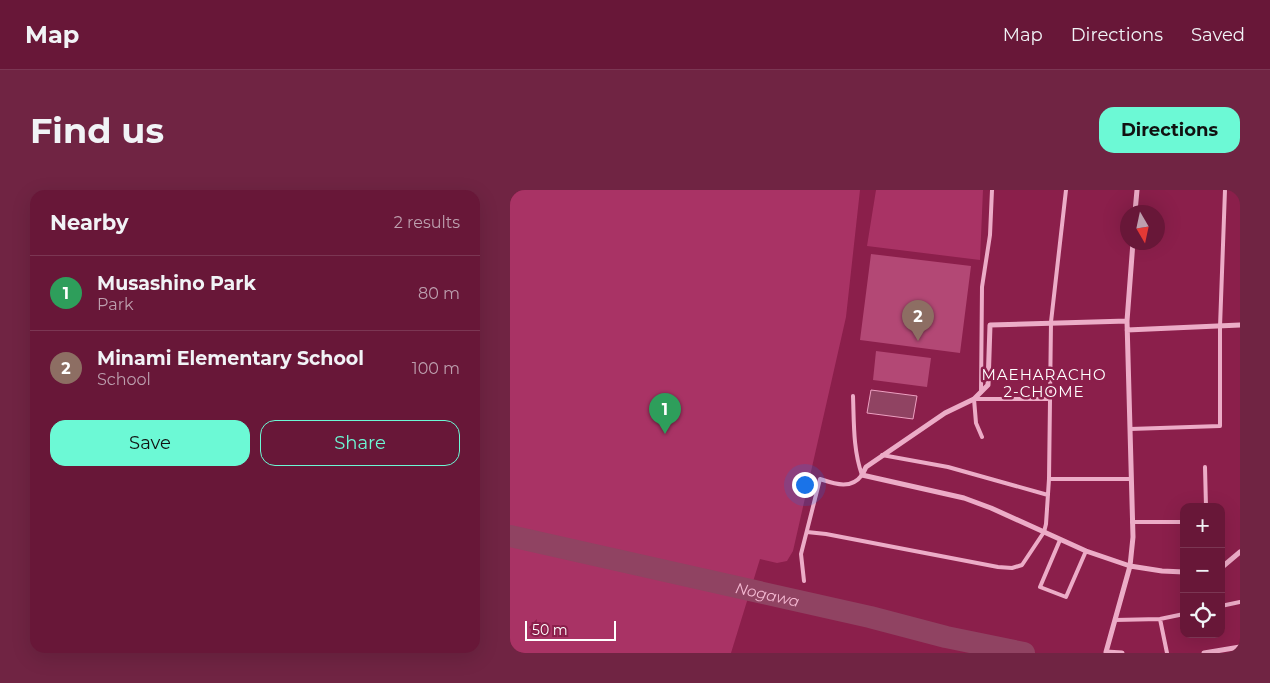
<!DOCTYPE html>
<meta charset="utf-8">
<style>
:root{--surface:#681738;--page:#702443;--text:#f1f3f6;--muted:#bd9fae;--line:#7b3653;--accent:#6cf9d5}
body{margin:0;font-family:Montserrat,sans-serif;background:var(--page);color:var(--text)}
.controls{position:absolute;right:15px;bottom:15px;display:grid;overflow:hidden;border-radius:10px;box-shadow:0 5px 20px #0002}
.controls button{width:45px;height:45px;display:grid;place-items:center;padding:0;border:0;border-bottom:1px solid var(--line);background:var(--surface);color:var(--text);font:25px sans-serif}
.compass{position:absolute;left:610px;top:15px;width:45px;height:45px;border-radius:50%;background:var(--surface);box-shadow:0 5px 20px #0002;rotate:171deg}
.scale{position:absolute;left:15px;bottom:12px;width:91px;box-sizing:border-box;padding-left:5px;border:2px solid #fff;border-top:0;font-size:14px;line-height:18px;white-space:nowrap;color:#fff;-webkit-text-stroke:4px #8b1f4b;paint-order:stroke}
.you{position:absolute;left:294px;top:294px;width:18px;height:18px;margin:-12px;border:4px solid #fff;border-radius:50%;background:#1a73e8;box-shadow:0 0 0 8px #1a73e833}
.badge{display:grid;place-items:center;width:32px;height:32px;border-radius:50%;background:var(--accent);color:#fff;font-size:16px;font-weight:700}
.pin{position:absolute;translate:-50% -41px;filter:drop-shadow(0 1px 2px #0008)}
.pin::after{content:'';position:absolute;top:26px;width:18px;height:15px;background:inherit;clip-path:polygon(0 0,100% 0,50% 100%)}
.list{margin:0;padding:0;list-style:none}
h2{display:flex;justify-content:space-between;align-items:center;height:65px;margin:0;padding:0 20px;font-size:21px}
h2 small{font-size:16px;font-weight:400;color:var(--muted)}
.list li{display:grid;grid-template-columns:32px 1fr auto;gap:15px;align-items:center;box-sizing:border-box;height:75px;padding:0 20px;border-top:1px solid var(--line)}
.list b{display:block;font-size:19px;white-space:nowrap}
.list p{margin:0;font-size:16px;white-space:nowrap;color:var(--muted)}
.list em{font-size:16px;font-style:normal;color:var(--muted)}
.actions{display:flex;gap:10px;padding:15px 20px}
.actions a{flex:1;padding:11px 0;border:1px solid var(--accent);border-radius:15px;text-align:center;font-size:18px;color:var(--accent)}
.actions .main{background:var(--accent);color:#111}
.icon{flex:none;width:28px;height:28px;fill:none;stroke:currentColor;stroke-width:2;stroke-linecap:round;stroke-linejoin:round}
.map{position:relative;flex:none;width:730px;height:463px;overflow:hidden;border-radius:15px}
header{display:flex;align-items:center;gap:30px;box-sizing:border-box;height:70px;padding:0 25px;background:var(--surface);border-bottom:1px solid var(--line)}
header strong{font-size:24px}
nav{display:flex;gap:28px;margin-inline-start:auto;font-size:18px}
.intro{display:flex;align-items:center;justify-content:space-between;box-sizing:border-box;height:120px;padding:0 30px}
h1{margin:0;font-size:35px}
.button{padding:12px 22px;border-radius:15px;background:var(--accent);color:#111;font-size:18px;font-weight:700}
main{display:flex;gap:30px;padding:0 30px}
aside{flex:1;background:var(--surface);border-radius:15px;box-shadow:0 5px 20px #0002}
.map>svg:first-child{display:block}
.green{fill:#a93365}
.water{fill:#904362;stroke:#eda0c1}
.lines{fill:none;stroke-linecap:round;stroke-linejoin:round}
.river{stroke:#904362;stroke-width:22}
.building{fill:#b34875}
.service{stroke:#ecacc7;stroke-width:4}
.minor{stroke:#ecacc7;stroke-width:5}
.labels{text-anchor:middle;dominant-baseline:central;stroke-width:5;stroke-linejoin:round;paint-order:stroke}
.neighbourhood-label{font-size:15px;letter-spacing:1px;fill:#fff;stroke:#8b1f4b}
.water-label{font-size:15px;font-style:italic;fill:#f3b8d1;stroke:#8b1f4b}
</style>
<header>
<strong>Map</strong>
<nav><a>Map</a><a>Directions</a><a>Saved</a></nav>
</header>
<div class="intro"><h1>Find us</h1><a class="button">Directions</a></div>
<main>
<aside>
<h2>Nearby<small>2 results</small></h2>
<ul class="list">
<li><span class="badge" style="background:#2e9e5b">1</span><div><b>Musashino Park</b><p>Park</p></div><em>80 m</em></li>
<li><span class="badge" style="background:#8d6e63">2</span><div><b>Minami Elementary School</b><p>School</p></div><em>100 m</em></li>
</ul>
<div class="actions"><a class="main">Save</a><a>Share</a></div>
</aside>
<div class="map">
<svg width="730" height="463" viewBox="0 0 730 463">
<rect width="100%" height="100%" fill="#8b1f4b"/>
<!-- green -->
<path class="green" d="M0,0H350L336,127L283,361L277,371L267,373L250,369L221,463H0Z
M366,0H473L470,70L357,56Z"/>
<!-- water -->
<path class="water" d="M361,200L407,206L403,229L357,223Z"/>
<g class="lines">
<!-- river -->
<path class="river" id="s1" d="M0,346L360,427L436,447L514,463"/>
</g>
<!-- building -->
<path class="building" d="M361,64L461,76L450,163L350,150Z
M366,161L421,168L417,197L363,190Z"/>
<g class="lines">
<!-- service -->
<path class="service" d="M471,202L472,97L480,45L482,0
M620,239L710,236V137L715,0
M472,247L466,233L464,209H539
M372,265L438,277L538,305
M695,277L696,317
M539,289H621
M622,332H674
M297,342L316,344L488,377L502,378L512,375L534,342L536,334L539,289L541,132L556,0
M550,350L530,397L556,407L576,361
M294,391L291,364L310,289C325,294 341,300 352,285C343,260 344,232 343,206
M711,416L730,412
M650,429L657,463
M605,430L650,429L674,424"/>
<!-- minor -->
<path class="minor" d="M625,22L627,0
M617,131L480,135L478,195L464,209L435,223L356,277L352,285L454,308L481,318L576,361L620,376L652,381L674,382
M617,140L730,135
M711,378L730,362
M612,463L596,462L620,376L623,347L617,131L623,52
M694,463L730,457"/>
</g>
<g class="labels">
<!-- neighbourhood labels -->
<g class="neighbourhood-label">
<text x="534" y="184">MAEHARACHO<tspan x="534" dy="17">2-CHOME</tspan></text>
</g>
<!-- water labels -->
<g class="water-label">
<text stroke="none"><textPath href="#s1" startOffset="264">Nogawa</textPath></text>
</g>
</g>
</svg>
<div class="controls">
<button>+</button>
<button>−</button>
<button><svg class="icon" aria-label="locate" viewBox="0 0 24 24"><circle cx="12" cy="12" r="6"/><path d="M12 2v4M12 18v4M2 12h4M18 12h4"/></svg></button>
</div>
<svg class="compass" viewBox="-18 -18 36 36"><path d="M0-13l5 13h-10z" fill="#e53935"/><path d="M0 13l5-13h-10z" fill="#bd9fae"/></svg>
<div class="scale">50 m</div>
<div class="you"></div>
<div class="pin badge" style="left:155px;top:244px;background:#2e9e5b">1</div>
<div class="pin badge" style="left:408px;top:151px;background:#8d6e63">2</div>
</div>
</main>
